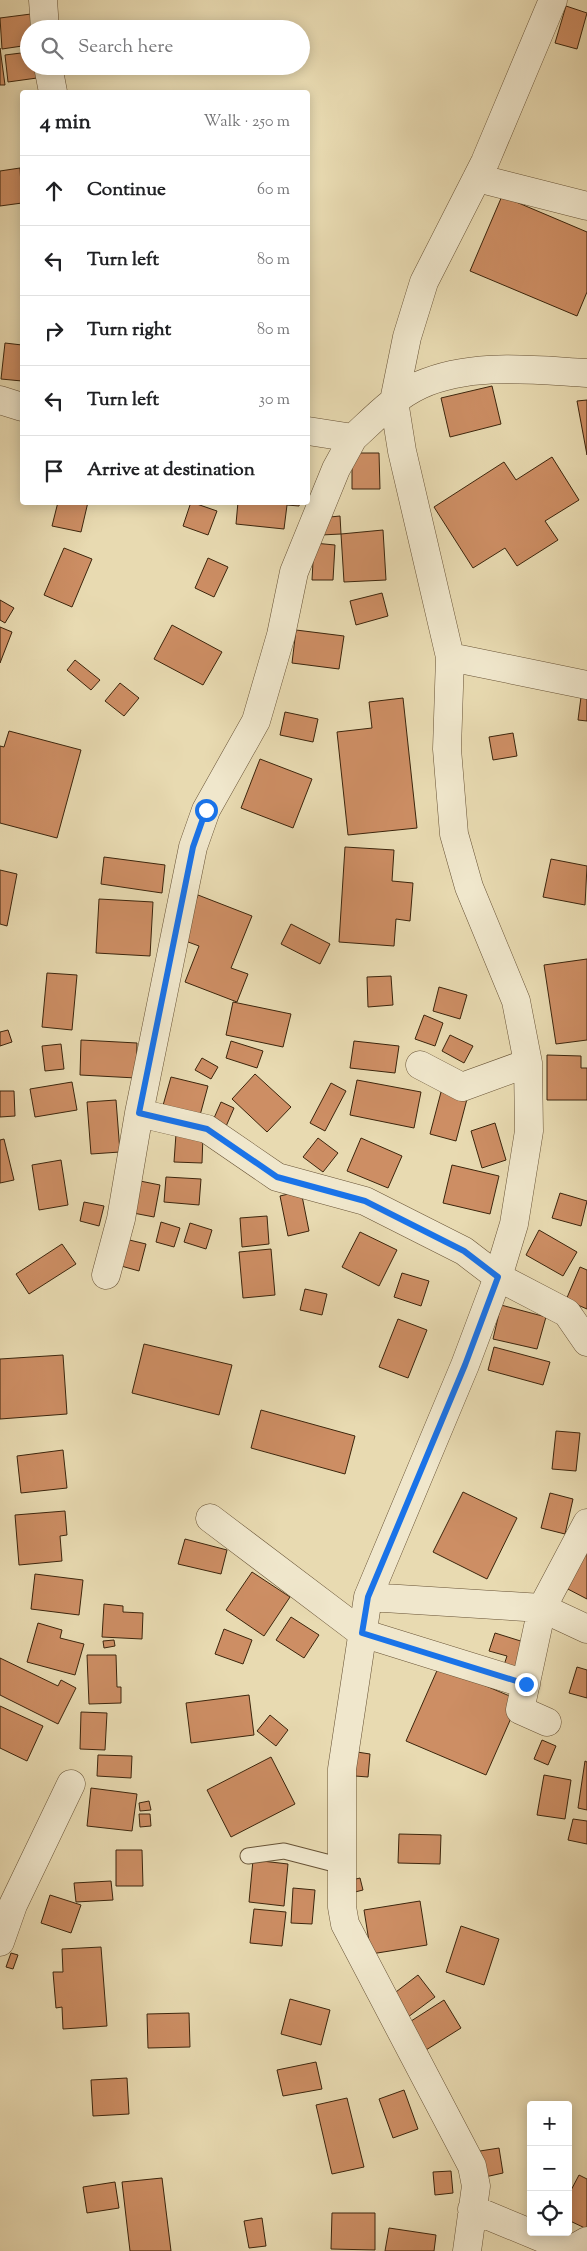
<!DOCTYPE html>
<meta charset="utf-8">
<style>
:root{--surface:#fff;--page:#f6f6f6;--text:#202124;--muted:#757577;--line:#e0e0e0}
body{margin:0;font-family:"Sorts Mill Goudy",serif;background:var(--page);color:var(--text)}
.controls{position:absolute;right:15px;bottom:15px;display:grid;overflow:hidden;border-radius:5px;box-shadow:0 2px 12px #0003}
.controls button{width:45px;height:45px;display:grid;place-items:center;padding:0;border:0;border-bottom:1px solid var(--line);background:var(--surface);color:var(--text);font:25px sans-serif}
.stop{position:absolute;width:15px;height:15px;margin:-11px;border:4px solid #1a73e8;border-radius:50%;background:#fff}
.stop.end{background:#1a73e8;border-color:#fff;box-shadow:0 1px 5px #0008}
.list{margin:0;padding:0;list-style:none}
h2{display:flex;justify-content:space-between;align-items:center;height:65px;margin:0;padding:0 20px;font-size:21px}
h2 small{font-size:16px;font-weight:400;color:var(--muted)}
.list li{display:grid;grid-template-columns:32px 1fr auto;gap:15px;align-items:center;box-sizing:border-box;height:70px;padding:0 20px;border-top:1px solid var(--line)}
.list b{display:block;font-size:19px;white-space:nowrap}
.list em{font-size:16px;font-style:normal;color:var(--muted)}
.icon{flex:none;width:28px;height:28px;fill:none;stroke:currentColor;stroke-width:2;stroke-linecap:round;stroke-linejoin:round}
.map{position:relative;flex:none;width:587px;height:2251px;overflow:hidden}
.search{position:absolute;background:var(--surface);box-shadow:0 2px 12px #0003;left:20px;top:20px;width:290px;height:55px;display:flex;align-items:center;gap:12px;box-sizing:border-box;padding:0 18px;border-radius:28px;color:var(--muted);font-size:19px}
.panel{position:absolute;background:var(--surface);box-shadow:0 2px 12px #0003;left:20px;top:90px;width:290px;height:415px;border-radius:5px}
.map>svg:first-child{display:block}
.building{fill:#cd8e64;stroke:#3c250c}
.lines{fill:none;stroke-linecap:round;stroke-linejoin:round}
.lane-casing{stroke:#675235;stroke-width:17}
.street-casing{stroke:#675235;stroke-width:29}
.lane{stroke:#f0e7cc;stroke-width:15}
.street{stroke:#f0e7cc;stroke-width:28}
.route{stroke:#1a73e8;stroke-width:6}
</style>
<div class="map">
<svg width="587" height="2251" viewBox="0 0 587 2251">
<rect width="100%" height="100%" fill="#e8dab1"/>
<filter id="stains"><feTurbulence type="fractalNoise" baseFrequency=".004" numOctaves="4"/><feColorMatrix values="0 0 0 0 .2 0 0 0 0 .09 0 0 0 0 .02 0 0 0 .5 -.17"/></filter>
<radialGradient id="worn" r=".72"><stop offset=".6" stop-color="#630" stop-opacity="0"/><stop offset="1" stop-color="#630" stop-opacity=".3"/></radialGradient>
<!-- building -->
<path class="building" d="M566,6L587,13L577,49L555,43Z
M31,14L33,29H29V45L2,49L0,18Z
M0,48L5,85H0Z
M29,52V66H35L37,78L8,82L5,55Z
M20,168L22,203L0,206V171Z
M502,196L587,232V292L577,316L470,271Z
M5,343L22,345V381L1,379Z
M492,386L501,424L450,437L441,398Z
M587,400V455L577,401Z
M352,453H379L380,489H352Z
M552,457L579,500L545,521L558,540L517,566L505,548L473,568L434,507L504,462L516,480Z
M58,502H88L81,532L52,526Z
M191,502L217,511L208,535L183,526Z
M238,502H300L299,506L287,505L284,529L236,524Z
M340,516L341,534L321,535L320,518Z
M383,530L386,580L344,582L341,534Z
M314,543L335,545L333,580H312Z
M64,548L92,559L72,607L44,595Z
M208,558L228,567L214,597L195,588Z
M382,593L388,616L356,625L350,601Z
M0,600L14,608L5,623L0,620Z
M172,625L222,652L203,685L154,659Z
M0,627L12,632L0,663Z
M296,630L344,636L339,669L292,663Z
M75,660L100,680L91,690L67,670Z
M120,683L139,698L124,716L105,701Z
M581,697H587V721L578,720Z
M403,698L417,828L348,835L337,732L372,728L369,702Z
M285,712L318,719L313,742L280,735Z
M9,731L81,750L57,838L0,823V746L4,747Z
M513,733L517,756L493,760L489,737Z
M260,759L312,779L293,828L241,808Z
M345,847L394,850L392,881L413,883L410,921L396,919L394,946L339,942Z
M104,857L165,865L162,893L101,884Z
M551,859L587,866L585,905L543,897Z
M0,870L17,874L7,926L0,924Z
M198,895L252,916L231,968L248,974L237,1002L185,982L199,946L180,939Z
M99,899L153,902L150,956L96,953Z
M291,924L330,944L320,964L281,944Z
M587,959V1040L556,1044L544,965Z
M47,973L77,975L72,1030L42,1027Z
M391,976L393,1005L368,1007L367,977Z
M439,987L467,995L460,1019L433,1011Z
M233,1002L291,1014L283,1047L226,1035Z
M424,1015L443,1023L435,1046L415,1039Z
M8,1030L12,1042L0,1046V1032Z
M450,1035L473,1046L464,1063L442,1051Z
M81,1040L137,1043L136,1078L80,1075Z
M231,1041L263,1051L257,1068L226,1058Z
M354,1041L399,1046L395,1073L350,1068Z
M61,1044L64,1069L45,1071L42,1046Z
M547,1055L581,1056V1068H587V1100H547Z
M202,1058L218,1067L211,1079L195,1070Z
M255,1074L291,1107L267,1132L232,1099Z
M171,1077L208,1086L199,1119L162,1109Z
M357,1080L421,1092L414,1128L350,1115Z
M72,1082L77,1110L35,1117L30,1089Z
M331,1083L346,1091L325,1131L310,1123Z
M0,1091H14L15,1116L0,1117Z
M441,1092L467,1099L456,1141L430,1134Z
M116,1100L120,1152L91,1154L87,1102Z
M221,1102L234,1108L224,1131L211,1125Z
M495,1123L506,1160L482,1168L471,1131Z
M176,1134L203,1135L202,1163L174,1162Z
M318,1138L338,1153L323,1172L303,1157Z
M361,1138L402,1156L388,1188L347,1171Z
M4,1139L14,1180L0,1183V1140Z
M61,1160L68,1205L39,1210L32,1165Z
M452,1165L499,1176L490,1214L443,1203Z
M166,1177L201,1179L199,1205L164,1202Z
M135,1180L160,1185L154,1217L128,1212Z
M301,1191L309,1231L288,1236L280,1196Z
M560,1193L587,1201L581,1226L552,1218Z
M84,1202L104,1206L99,1226L80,1221Z
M267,1216L269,1244L242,1247L240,1218Z
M161,1222L180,1228L174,1247L156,1242Z
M190,1223L212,1230L206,1249L184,1242Z
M539,1230L577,1252L563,1276L526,1255Z
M360,1232L397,1250L379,1286L342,1267Z
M121,1238L146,1244L139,1271L114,1264Z
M62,1244L76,1264L29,1294L16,1274Z
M271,1249L275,1295L243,1298L239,1252Z
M580,1267L587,1270V1309L566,1300Z
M402,1273L429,1281L421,1306L394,1297Z
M305,1289L327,1294L322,1315L300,1310Z
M501,1305L546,1317L537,1349L493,1339Z
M398,1319L427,1330L408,1378L379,1367Z
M144,1344L232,1365L219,1415L132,1393Z
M494,1347L550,1362L543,1385L488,1370Z
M63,1355L67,1414L0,1419V1359Z
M261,1410L355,1436L345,1474L251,1448Z
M556,1431L580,1433L576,1471L552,1469Z
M63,1450L67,1488L21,1493L17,1456Z
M463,1492L517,1518L487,1579L433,1552Z
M550,1493L573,1499L565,1534L541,1528Z
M65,1511L67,1535L60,1536L62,1561L19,1565L15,1515Z
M185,1539L227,1550L221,1574L178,1564Z
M587,1543V1599L564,1587Z
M252,1572L290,1597L264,1636L226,1610Z
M35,1574L83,1580L79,1615L31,1609Z
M104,1604L123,1606V1612L143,1613L142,1639L102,1637Z
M291,1617L319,1635L304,1658L276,1640Z
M38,1623L62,1630L60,1638L84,1644L75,1675L27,1662Z
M224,1629L252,1640L243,1664L215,1654Z
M495,1633L527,1643L516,1675L502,1671L507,1656L489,1651Z
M114,1640L115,1646L104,1648L103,1641Z
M87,1655H116L117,1687H121V1703L89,1704Z
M0,1658L58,1686L61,1680L76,1688L58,1724L0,1695Z
M439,1666L519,1700L486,1775L406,1741Z
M577,1667L587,1670V1698L569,1693Z
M249,1695L254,1735L191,1743L186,1703Z
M0,1706L43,1726L27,1761L0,1748Z
M81,1712L107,1713L105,1750L80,1749Z
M270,1715L288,1730L276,1746L257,1731Z
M542,1740L556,1746L548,1765L534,1759Z
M357,1752L370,1754L368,1777L355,1776Z
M98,1755L132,1756L131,1778L97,1776Z
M271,1757L295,1804L231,1837L207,1790Z
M585,1761L587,1762V1810L578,1808Z
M544,1775L571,1780L565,1819L537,1815Z
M91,1788L137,1794L132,1831L87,1826Z
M149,1801L151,1810L140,1811L139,1803Z
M139,1814H150L151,1826L140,1827Z
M573,1819L587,1821V1844L568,1840Z
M399,1834L441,1835L440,1864L398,1863Z
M116,1850H142L143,1886H116Z
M253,1860L288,1864L284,1906L249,1902Z
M360,1878L363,1890L351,1893L348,1881Z
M111,1881L113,1900L76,1902L74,1883Z
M293,1888L315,1890L312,1924L291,1923Z
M50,1895L81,1905L71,1933L41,1923Z
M420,1901L427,1945L371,1954L364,1910Z
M254,1909L286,1912L282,1946L250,1943Z
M461,1926L499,1939L484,1985L446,1972Z
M101,1947L107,2026L63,2029L62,2007L56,2008L53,1972H63L62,1949Z
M11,1953L18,1955L13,1969L6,1967Z
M418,1975L435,1997L408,2017L392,1995Z
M290,1999L330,2010L321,2045L281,2034Z
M444,2000L461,2028L426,2050L408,2023Z
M189,2013L190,2047L148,2048L147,2014Z
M316,2062L322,2089L283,2096L277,2070Z
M127,2078L129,2114L93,2116L91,2080Z
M404,2090L418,2129L393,2138L379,2099Z
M347,2098L364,2167L332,2174L316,2105Z
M499,2148L503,2173L485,2177L480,2151Z
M451,2171L453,2193L435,2195L433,2172Z
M579,2175L587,2179V2229L568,2220V2196Z
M162,2178L171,2251H130L122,2182Z
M115,2182L119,2208L87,2213L83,2187Z
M332,2213H375V2250L331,2249Z
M262,2218L266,2246L249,2248L244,2221Z
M389,2228L436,2235L434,2251H385Z"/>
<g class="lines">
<!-- lane casing -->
<g class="lane-casing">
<path id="lane" d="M248,1856L284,1851L342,1866"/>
</g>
<!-- street casing -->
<g class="street-casing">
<path id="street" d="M43,0L45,29
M48,66L53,92
M477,178L587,206
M0,400L22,407
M308,431L353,438C374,419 394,397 420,385C472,362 532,370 587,373
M450,657L587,685
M420,1065L462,1087L528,1063
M139,1113L193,847L206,810L256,721L281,635L294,572L336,469L353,438
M106,1275L121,1219L139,1113L207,1129L277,1177L365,1201L464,1251L498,1277L567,1313L587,1342
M210,1518L362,1633L526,1684
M587,1523L542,1608L587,1629
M368,1597L542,1608L520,1710L547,1722
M0,1942L13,1905L71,1784
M472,2209L571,2250L587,2241
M467,2251L476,2186L472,2166L345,1924L342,1907V1769L368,1597L465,1365L498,1277L514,1224L529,1131L528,1063L516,1001L469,887L454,834L447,749L450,657L402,451L394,401L407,337L424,282L485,162L553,0"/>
</g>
<!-- lane -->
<use href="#lane" class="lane"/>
<!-- street -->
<use href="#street" class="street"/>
</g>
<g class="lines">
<!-- route -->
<path class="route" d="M206,810L193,847L139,1113L207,1129L277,1177L365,1201L464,1251L498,1277L465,1365L368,1597L362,1633L526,1684"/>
</g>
<rect width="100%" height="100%" filter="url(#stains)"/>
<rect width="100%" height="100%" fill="url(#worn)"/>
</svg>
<div class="controls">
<button>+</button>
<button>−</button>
<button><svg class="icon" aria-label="locate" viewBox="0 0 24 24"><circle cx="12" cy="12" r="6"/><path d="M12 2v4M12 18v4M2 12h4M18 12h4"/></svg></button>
</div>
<div class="stop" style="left:206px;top:810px"></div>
<div class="stop end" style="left:526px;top:1684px"></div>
<div class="search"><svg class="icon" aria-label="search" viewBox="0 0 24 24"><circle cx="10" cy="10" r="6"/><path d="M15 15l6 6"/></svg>Search here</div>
<section class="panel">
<h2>4 min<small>Walk · 250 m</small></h2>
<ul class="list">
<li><svg class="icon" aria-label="ahead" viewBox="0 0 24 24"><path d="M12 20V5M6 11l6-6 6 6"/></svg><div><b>Continue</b></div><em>60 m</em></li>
<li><svg class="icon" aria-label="left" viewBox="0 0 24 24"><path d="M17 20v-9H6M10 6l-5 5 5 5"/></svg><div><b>Turn left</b></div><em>80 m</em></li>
<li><svg class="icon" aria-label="right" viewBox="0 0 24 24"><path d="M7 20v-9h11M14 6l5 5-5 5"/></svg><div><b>Turn right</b></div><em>80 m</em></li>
<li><svg class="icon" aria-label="left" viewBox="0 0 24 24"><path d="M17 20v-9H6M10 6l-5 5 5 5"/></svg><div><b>Turn left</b></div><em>30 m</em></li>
<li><svg class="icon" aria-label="arrive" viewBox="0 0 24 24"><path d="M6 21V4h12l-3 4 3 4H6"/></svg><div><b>Arrive at destination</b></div></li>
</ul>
</section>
</div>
